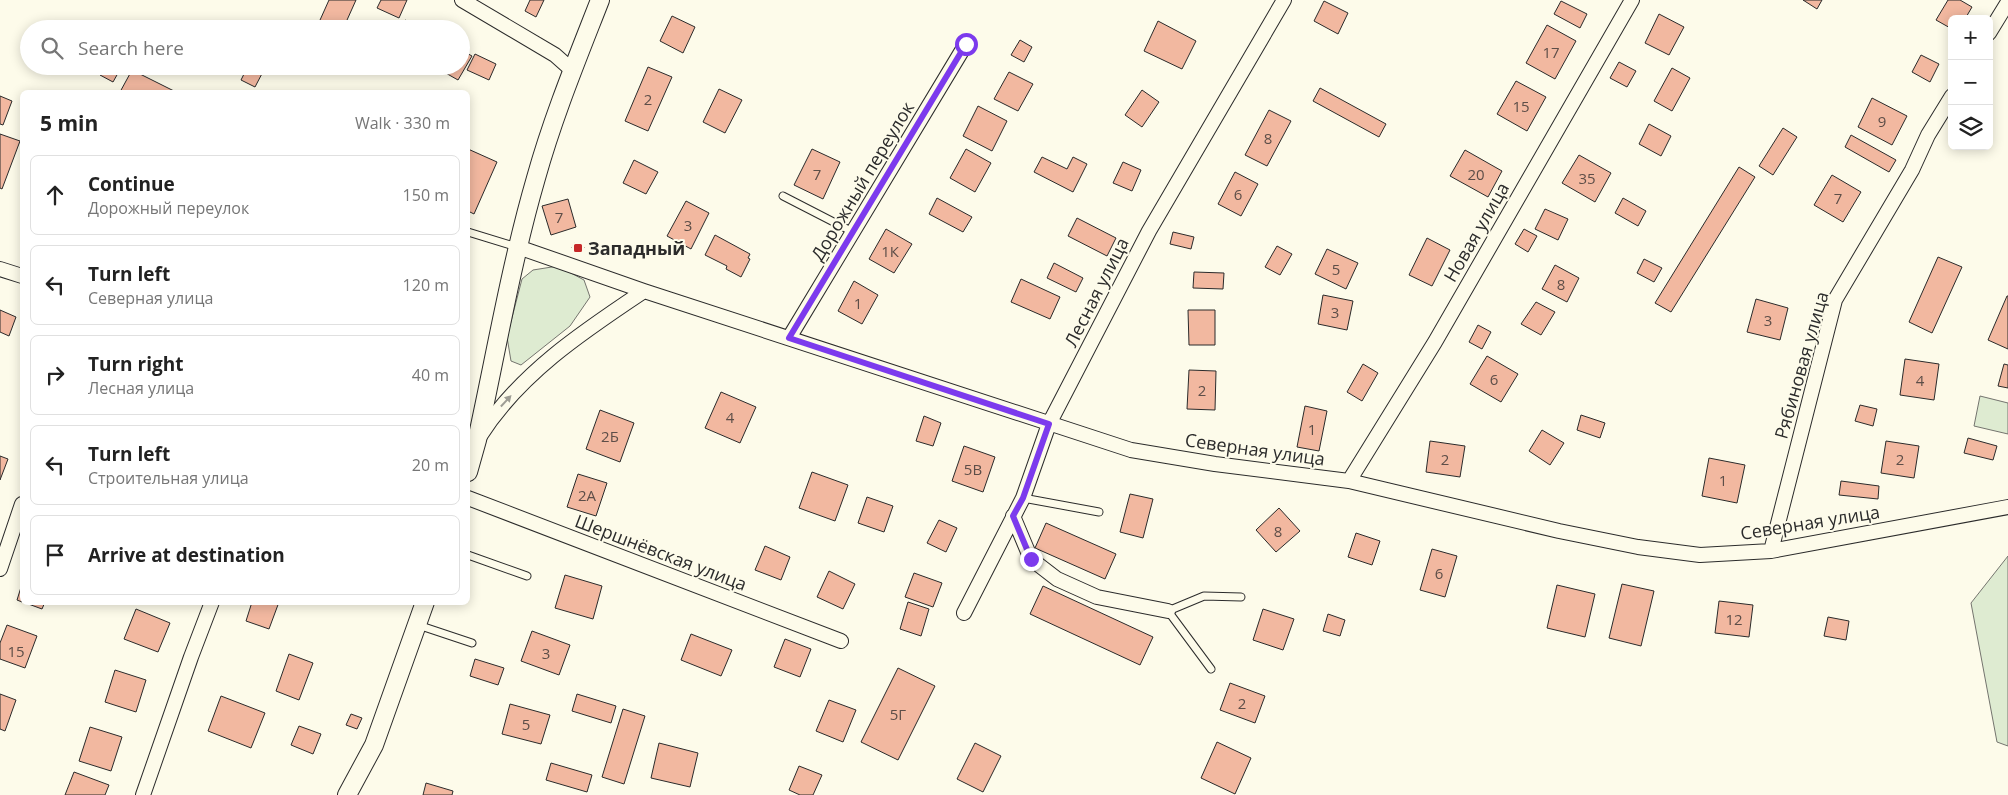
<!DOCTYPE html>
<meta charset="utf-8">
<style>
:root{--surface:#fff;--page:#f6f6f6;--text:#222;--muted:#767676;--line:#e0e0e0}
body{margin:0;font-family:"Open Sans",sans-serif;background:var(--page);color:var(--text)}
.controls{position:absolute;right:15px;top:15px;display:grid;overflow:hidden;border-radius:8px;box-shadow:0 2px 12px #0003}
.controls button{width:45px;height:45px;display:grid;place-items:center;padding:0;border:0;border-bottom:1px solid var(--line);background:var(--surface);color:var(--text);font:25px sans-serif}
.stop{position:absolute;width:15px;height:15px;margin:-11px;border:4px solid #7c3aed;border-radius:50%;background:#fff}
.stop.end{background:#7c3aed;border-color:#fff;box-shadow:0 1px 5px #0008}
.list{margin:0;padding:0;list-style:none}
h2{display:flex;justify-content:space-between;align-items:center;height:65px;margin:0;padding:0 20px;font-size:21px}
h2 small{font-size:16px;font-weight:400;color:var(--muted)}
.list li{display:grid;grid-template-columns:32px 1fr auto;gap:15px;align-items:center;box-sizing:border-box;height:80px;margin:0 10px 10px;padding:0 10px;border:1px solid var(--line);border-radius:8px}
.list b{display:block;font-size:19px;white-space:nowrap}
.list p{margin:0;font-size:16px;white-space:nowrap;color:var(--muted)}
.list em{font-size:16px;font-style:normal;color:var(--muted)}
.icon{flex:none;width:28px;height:28px;fill:none;stroke:currentColor;stroke-width:2;stroke-linecap:round;stroke-linejoin:round}
.map{position:relative;flex:none;width:2008px;height:795px;overflow:hidden}
.search{position:absolute;background:var(--surface);box-shadow:0 2px 12px #0003;left:20px;top:20px;width:450px;height:55px;display:flex;align-items:center;gap:12px;box-sizing:border-box;padding:0 18px;border-radius:28px;color:var(--muted);font-size:19px}
.panel{position:absolute;background:var(--surface);box-shadow:0 2px 12px #0003;left:20px;top:90px;width:450px;height:515px;border-radius:8px}
.map>svg:first-child{display:block}
.green{fill:#deebd1;stroke:#74746e}
.building{fill:#f2b8a0;stroke:#2b2b2b}
.lines{fill:none;stroke-linecap:round;stroke-linejoin:round}
.service-casing{stroke:#2b2b2b;stroke-width:9}
.minor-casing{stroke:#2b2b2b;stroke-width:16}
.tertiary-casing{stroke:#2b2b2b;stroke-width:20}
.service{stroke:#fdfbea;stroke-width:7}
.minor{stroke:#fdfbea;stroke-width:14}
.tertiary{stroke:#fdfbea;stroke-width:18}
.oneway{fill:#9e9d94}
.route{stroke:#7c3aed;stroke-width:6}
.poi-dot{fill:#c62828;stroke:#fdfbea;stroke-width:2}
.labels{text-anchor:middle;dominant-baseline:central;stroke-width:4;stroke-linejoin:round;paint-order:stroke}
.number-label{font-size:15px;fill:#5d4e48}
.street-label{font-size:18px;fill:#2b2b2b;stroke:#fdfbea}
.poi-label{font-size:18px;font-weight:bold;fill:#2b2b2b;stroke:#fdfbea;text-anchor:start}
</style>
<div class="map">
<svg width="2008" height="795" viewBox="0 0 2008 795">
<rect width="100%" height="100%" fill="#fdfbea"/>
<!-- green -->
<path class="green" d="M558,266L584,280L590,297L570,326L521,365L511,361L507,337L522,279L533,270Z
M1980,396L2008,403V434L1974,426Z
M2008,556V746L1997,742L1971,603Z"/>
<!-- building -->
<path class="building" d="M329,0H356L343,29H316Z
M381,0H407L399,18L377,8Z
M530,0H544L536,17L525,11Z
M1803,0H1822L1817,9Z
M1948,0H1960L1972,7L1965,19H1952V29L1936,20Z
M1324,1L1348,13L1338,34L1314,21Z
M1561,1L1587,14L1580,28L1554,14Z
M1659,14L1684,27L1669,55L1645,43Z
M672,16L695,27L683,53L660,41Z
M405,20L425,29H401Z
M1158,21L1196,41L1182,69L1144,51Z
M1547,25L1576,41L1555,79L1526,63Z
M1020,40L1032,47L1024,62L1011,55Z
M461,50L472,56L458,80L435,67L461,66Z
M475,54L496,64L489,80L467,70Z
M1921,55L1939,64L1930,82L1912,72Z
M1619,62L1636,71L1627,87L1610,78Z
M105,66H122L113,82L100,75Z
M248,66H266L255,87L241,80Z
M648,67L672,77L648,131L625,121Z
M1672,68L1690,78L1672,111L1654,101Z
M132,70L176,92H120Z
M1009,72L1033,84L1018,111L994,99Z
M1516,81L1546,97L1527,131L1497,114Z
M1320,88L1386,124L1379,137L1313,101Z
M719,89L742,100L725,133L703,122Z
M1142,90L1159,102L1142,127L1125,115Z
M0,96L12,101L3,125L0,124Z
M1872,98L1907,116L1892,145L1858,127Z
M978,106L1007,121L992,151L963,136Z
M1269,110L1291,121L1267,166L1245,155Z
M1649,124L1671,136L1661,156L1639,144Z
M1783,128L1797,137L1773,175L1759,166Z
M0,134L20,141L2,189L0,188Z
M1851,135L1896,160L1889,172L1845,147Z
M468,149L497,162L474,214L468,211Z
M812,149L840,162L823,199L794,185Z
M966,149L991,163L975,192L950,178Z
M1465,150L1502,171L1488,197L1450,176Z
M1579,155L1611,173L1595,202L1562,183Z
M1042,157L1067,169L1073,157L1087,164L1073,192L1034,172Z
M634,160L658,172L646,194L623,183Z
M1123,162L1141,170L1132,191L1113,183Z
M1739,167L1755,177L1671,312L1655,303Z
M1235,172L1258,184L1241,216L1218,204Z
M1832,175L1861,192L1843,222L1814,205Z
M937,198L972,217L963,232L929,214Z
M1623,198L1646,211L1638,226L1615,213Z
M568,199L576,227L551,235L542,206Z
M686,201L709,213L691,249L667,236Z
M1545,209L1568,219L1558,240L1535,229Z
M1077,218L1116,238L1107,256L1068,236Z
M886,229L912,244L894,273L869,259Z
M1524,229L1537,236L1528,252L1515,244Z
M1173,232L1194,237L1191,249L1170,244Z
M715,235L750,254L748,258L750,259L741,277L726,269L727,266L705,255Z
M1427,238L1450,250L1432,286L1409,275Z
M574,243L584,247L582,252L572,248Z
M1277,246L1292,254L1280,275L1265,267Z
M1327,249L1358,263L1346,289L1315,274Z
M1938,257L1962,267L1932,333L1909,322Z
M1644,259L1662,268L1654,282L1637,273Z
M1054,263L1083,278L1076,292L1047,278Z
M1555,265L1579,278L1567,302L1542,289Z
M1194,272L1224,273L1223,289L1193,288Z
M1021,279L1060,297L1050,319L1011,302Z
M854,281L878,295L862,324L838,311Z
M1323,295L1353,301L1347,330L1318,324Z
M2007,296H2008V349L1988,340Z
M1756,299L1788,308L1780,340L1747,332Z
M1536,302L1555,312L1541,335L1521,324Z
M0,310L16,317L9,336L0,332Z
M1188,310H1215V345H1189Z
M1478,325L1491,332L1482,349L1469,342Z
M1487,356L1518,374L1501,402L1470,384Z
M1905,359L1939,364L1934,400L1900,395Z
M1363,364L1378,373L1362,401L1347,392Z
M2004,364L2008,365V388L1998,386Z
M1189,370L1216,371L1215,410L1187,409Z
M721,392L756,407L740,443L705,428Z
M1860,405L1877,409L1873,426L1855,421Z
M1305,406L1327,411L1319,451L1297,447Z
M600,410L634,423L620,462L586,449Z
M1581,415L1605,423L1600,438L1577,430Z
M924,416L941,423L933,446L916,441Z
M1542,430L1564,443L1550,465L1529,451Z
M1968,438L1997,446L1993,460L1964,453Z
M1430,441L1465,446L1460,477L1426,472Z
M1886,441L1919,446L1914,478L1881,473Z
M964,446L995,457L983,492L952,481Z
M0,456L8,459L0,480Z
M1709,458L1745,465L1737,503L1702,496Z
M812,472L848,485L835,521L799,508Z
M578,474L607,483L596,516L567,507Z
M1841,481L1879,486L1878,499L1839,495Z
M1130,494L1153,499L1143,538L1120,532Z
M867,497L893,506L884,532L858,523Z
M1279,508L1300,531L1276,552L1256,530Z
M939,520L957,528L946,552L927,543Z
M1046,523L1116,554L1105,579L1035,548Z
M1356,533L1380,541L1372,565L1348,557Z
M765,546L790,557L781,580L755,570Z
M1432,549L1457,556L1445,597L1420,590Z
M829,571L855,584L843,609L817,597Z
M914,573L942,583L933,607L905,597Z
M565,575L602,586L593,619L555,608Z
M22,584V602L17,600Z
M1622,584L1654,591L1641,646L1609,638Z
M1557,585L1595,594L1585,637L1547,628Z
M1043,586L1153,637L1140,665L1030,614Z
M1719,601L1753,605L1749,637L1715,633Z
M23,602H45L42,609Z
M252,602H279L269,629L246,621Z
M908,602L929,609L921,636L900,629Z
M136,609L170,623L158,652L124,639Z
M1263,609L1294,619L1283,650L1253,640Z
M1328,614L1345,620L1340,636L1323,631Z
M1828,617L1849,621L1846,640L1824,636Z
M7,625L37,636L25,668L0,659V643Z
M532,631L570,645L559,675L521,661Z
M691,634L732,650L721,676L681,660Z
M785,639L811,649L800,677L774,667Z
M289,654L313,663L299,700L276,691Z
M475,659L504,668L498,685L470,676Z
M898,668L935,686L898,760L861,742Z
M115,670L146,680L136,712L105,702Z
M1230,683L1265,696L1255,723L1220,710Z
M0,694L16,700L5,731L0,729Z
M577,694L616,706L611,723L572,711Z
M221,696L265,713L251,748L208,731Z
M829,700L856,710L843,742L816,731Z
M510,704L550,715L541,744L502,734Z
M623,709L645,716L624,784L602,777Z
M351,714L362,718L357,729L346,725Z
M299,726L321,734L313,754L291,745Z
M90,727L122,737L111,771L79,761Z
M1217,742L1251,758L1235,794L1201,778Z
M659,743L698,753L690,787L651,778Z
M975,743L1001,756L983,792L957,779Z
M551,763L592,775L587,792L546,780Z
M799,766L822,775L813,795H800L789,790Z
M74,772L109,785L105,795H65Z
M426,783L453,791L452,795H423Z"/>
<g class="lines">
<!-- service casing -->
<g class="service-casing">
<path id="service" d="M783,196L853,232
M468,232L517,247
M1023,498L1099,512
M468,555L527,576
M418,625L472,643
M1211,669L1168,611L1204,596L1241,597"/>
</g>
<!-- minor casing -->
<g class="minor-casing">
<path id="minor" d="M462,0L555,55L573,71
M1989,33L2008,2
M518,247L644,291L1131,450L1215,464L1349,481L1559,531L1638,547L1700,555L1771,551L2008,507
M0,269L22,276
M789,338L966,44
M480,436C520,373 584,331 644,291
M1349,481L1435,342L1632,0
M468,498L841,641
M1013,516L1031,559L1057,579L1097,597L1168,611
M1771,551L1835,300L1912,170L1928,135L1952,96
M0,569L22,504
M964,613L1023,498L1049,424L1149,231L1284,0
M143,795L191,657L212,602"/>
</g>
<!-- tertiary casing -->
<g class="tertiary-casing">
<path id="tertiary" d="M468,472L477,440C496,353 511,264 536,178C553,117 577,59 600,0
M347,795L374,745L425,602"/>
</g>
<!-- service -->
<use href="#service" class="service"/>
<!-- minor -->
<use href="#minor" class="minor"/>
<!-- tertiary -->
<use href="#tertiary" class="tertiary"/>
</g>
<!-- one-way arrows -->
<defs><path id="oneway-solid" d="M-6-.8H1V-3.2L6.5 0L1 3.2V.8H-6Z" transform="scale(1.25)"/></defs>
<use class="oneway" href="#oneway-solid" transform="translate(506 401) rotate(-47)"/>
<g class="lines">
<!-- route -->
<path class="route" d="M966,44L789,338L1049,424L1023,498L1013,516L1031,559"/>
</g>
<!-- markers -->
<rect class="poi-dot" x="573" y="243" width="10" height="10" rx="2.5"/>
<g class="labels">
<!-- number labels -->
<g class="number-label">
<text x="1551" y="52">17</text>
<text x="648" y="99">2</text>
<text x="1521" y="106">15</text>
<text x="1882" y="121">9</text>
<text x="1268" y="138">8</text>
<text x="817" y="174">7</text>
<text x="1476" y="174">20</text>
<text x="1587" y="178">35</text>
<text x="1238" y="194">6</text>
<text x="1838" y="198">7</text>
<text x="559" y="217">7</text>
<text x="688" y="225">3</text>
<text x="890" y="251">1К</text>
<text x="1336" y="269">5</text>
<text x="1561" y="284">8</text>
<text x="858" y="303">1</text>
<text x="1335" y="312">3</text>
<text x="1768" y="320">3</text>
<text x="1494" y="379">6</text>
<text x="1920" y="380">4</text>
<text x="1202" y="390">2</text>
<text x="730" y="417">4</text>
<text x="1312" y="429">1</text>
<text x="610" y="436">2Б</text>
<text x="1445" y="459">2</text>
<text x="1900" y="459">2</text>
<text x="973" y="469">5В</text>
<text x="1723" y="480">1</text>
<text x="587" y="495">2А</text>
<text x="1278" y="531">8</text>
<text x="1439" y="573">6</text>
<text x="1734" y="619">12</text>
<text x="16" y="651">15</text>
<text x="546" y="653">3</text>
<text x="1242" y="703">2</text>
<text x="898" y="714">5Г</text>
<text x="526" y="724">5</text>
</g>
<!-- street labels -->
<g class="street-label">
<text transform="translate(862 181) rotate(-59)">Дорожный переулок</text>
<text transform="translate(1476 232) rotate(-60)">Новая улица</text>
<text transform="translate(1096 292) rotate(-63)">Лесная улица</text>
<text transform="translate(1801 365) rotate(-74)">Рябиновая улица</text>
<text transform="translate(1255 449) rotate(8)">Северная улица</text>
<text transform="translate(1810 522) rotate(-9)">Северная улица</text>
<text transform="translate(661 552) rotate(21)">Шершнёвская улица</text>
</g>
<!-- poi labels -->
<g class="poi-label">
<text x="588" y="248">Западный</text>
</g>
</g>
</svg>
<div class="controls">
<button>+</button>
<button>−</button>
<button><svg class="icon" aria-label="layers" viewBox="0 0 24 24"><path d="M12 4l9 5-9 5-9-5zM3 14l9 5 9-5"/></svg></button>
</div>
<div class="stop" style="left:966px;top:44px"></div>
<div class="stop end" style="left:1031px;top:559px"></div>
<div class="search"><svg class="icon" aria-label="search" viewBox="0 0 24 24"><circle cx="10" cy="10" r="6"/><path d="M15 15l6 6"/></svg>Search here</div>
<section class="panel">
<h2>5 min<small>Walk · 330 m</small></h2>
<ul class="list">
<li><svg class="icon" aria-label="ahead" viewBox="0 0 24 24"><path d="M12 20V5M6 11l6-6 6 6"/></svg><div><b>Continue</b><p>Дорожный переулок</p></div><em>150 m</em></li>
<li><svg class="icon" aria-label="left" viewBox="0 0 24 24"><path d="M17 20v-9H6M10 6l-5 5 5 5"/></svg><div><b>Turn left</b><p>Северная улица</p></div><em>120 m</em></li>
<li><svg class="icon" aria-label="right" viewBox="0 0 24 24"><path d="M7 20v-9h11M14 6l5 5-5 5"/></svg><div><b>Turn right</b><p>Лесная улица</p></div><em>40 m</em></li>
<li><svg class="icon" aria-label="left" viewBox="0 0 24 24"><path d="M17 20v-9H6M10 6l-5 5 5 5"/></svg><div><b>Turn left</b><p>Строительная улица</p></div><em>20 m</em></li>
<li><svg class="icon" aria-label="arrive" viewBox="0 0 24 24"><path d="M6 21V4h12l-3 4 3 4H6"/></svg><div><b>Arrive at destination</b></div></li>
</ul>
</section>
</div>
